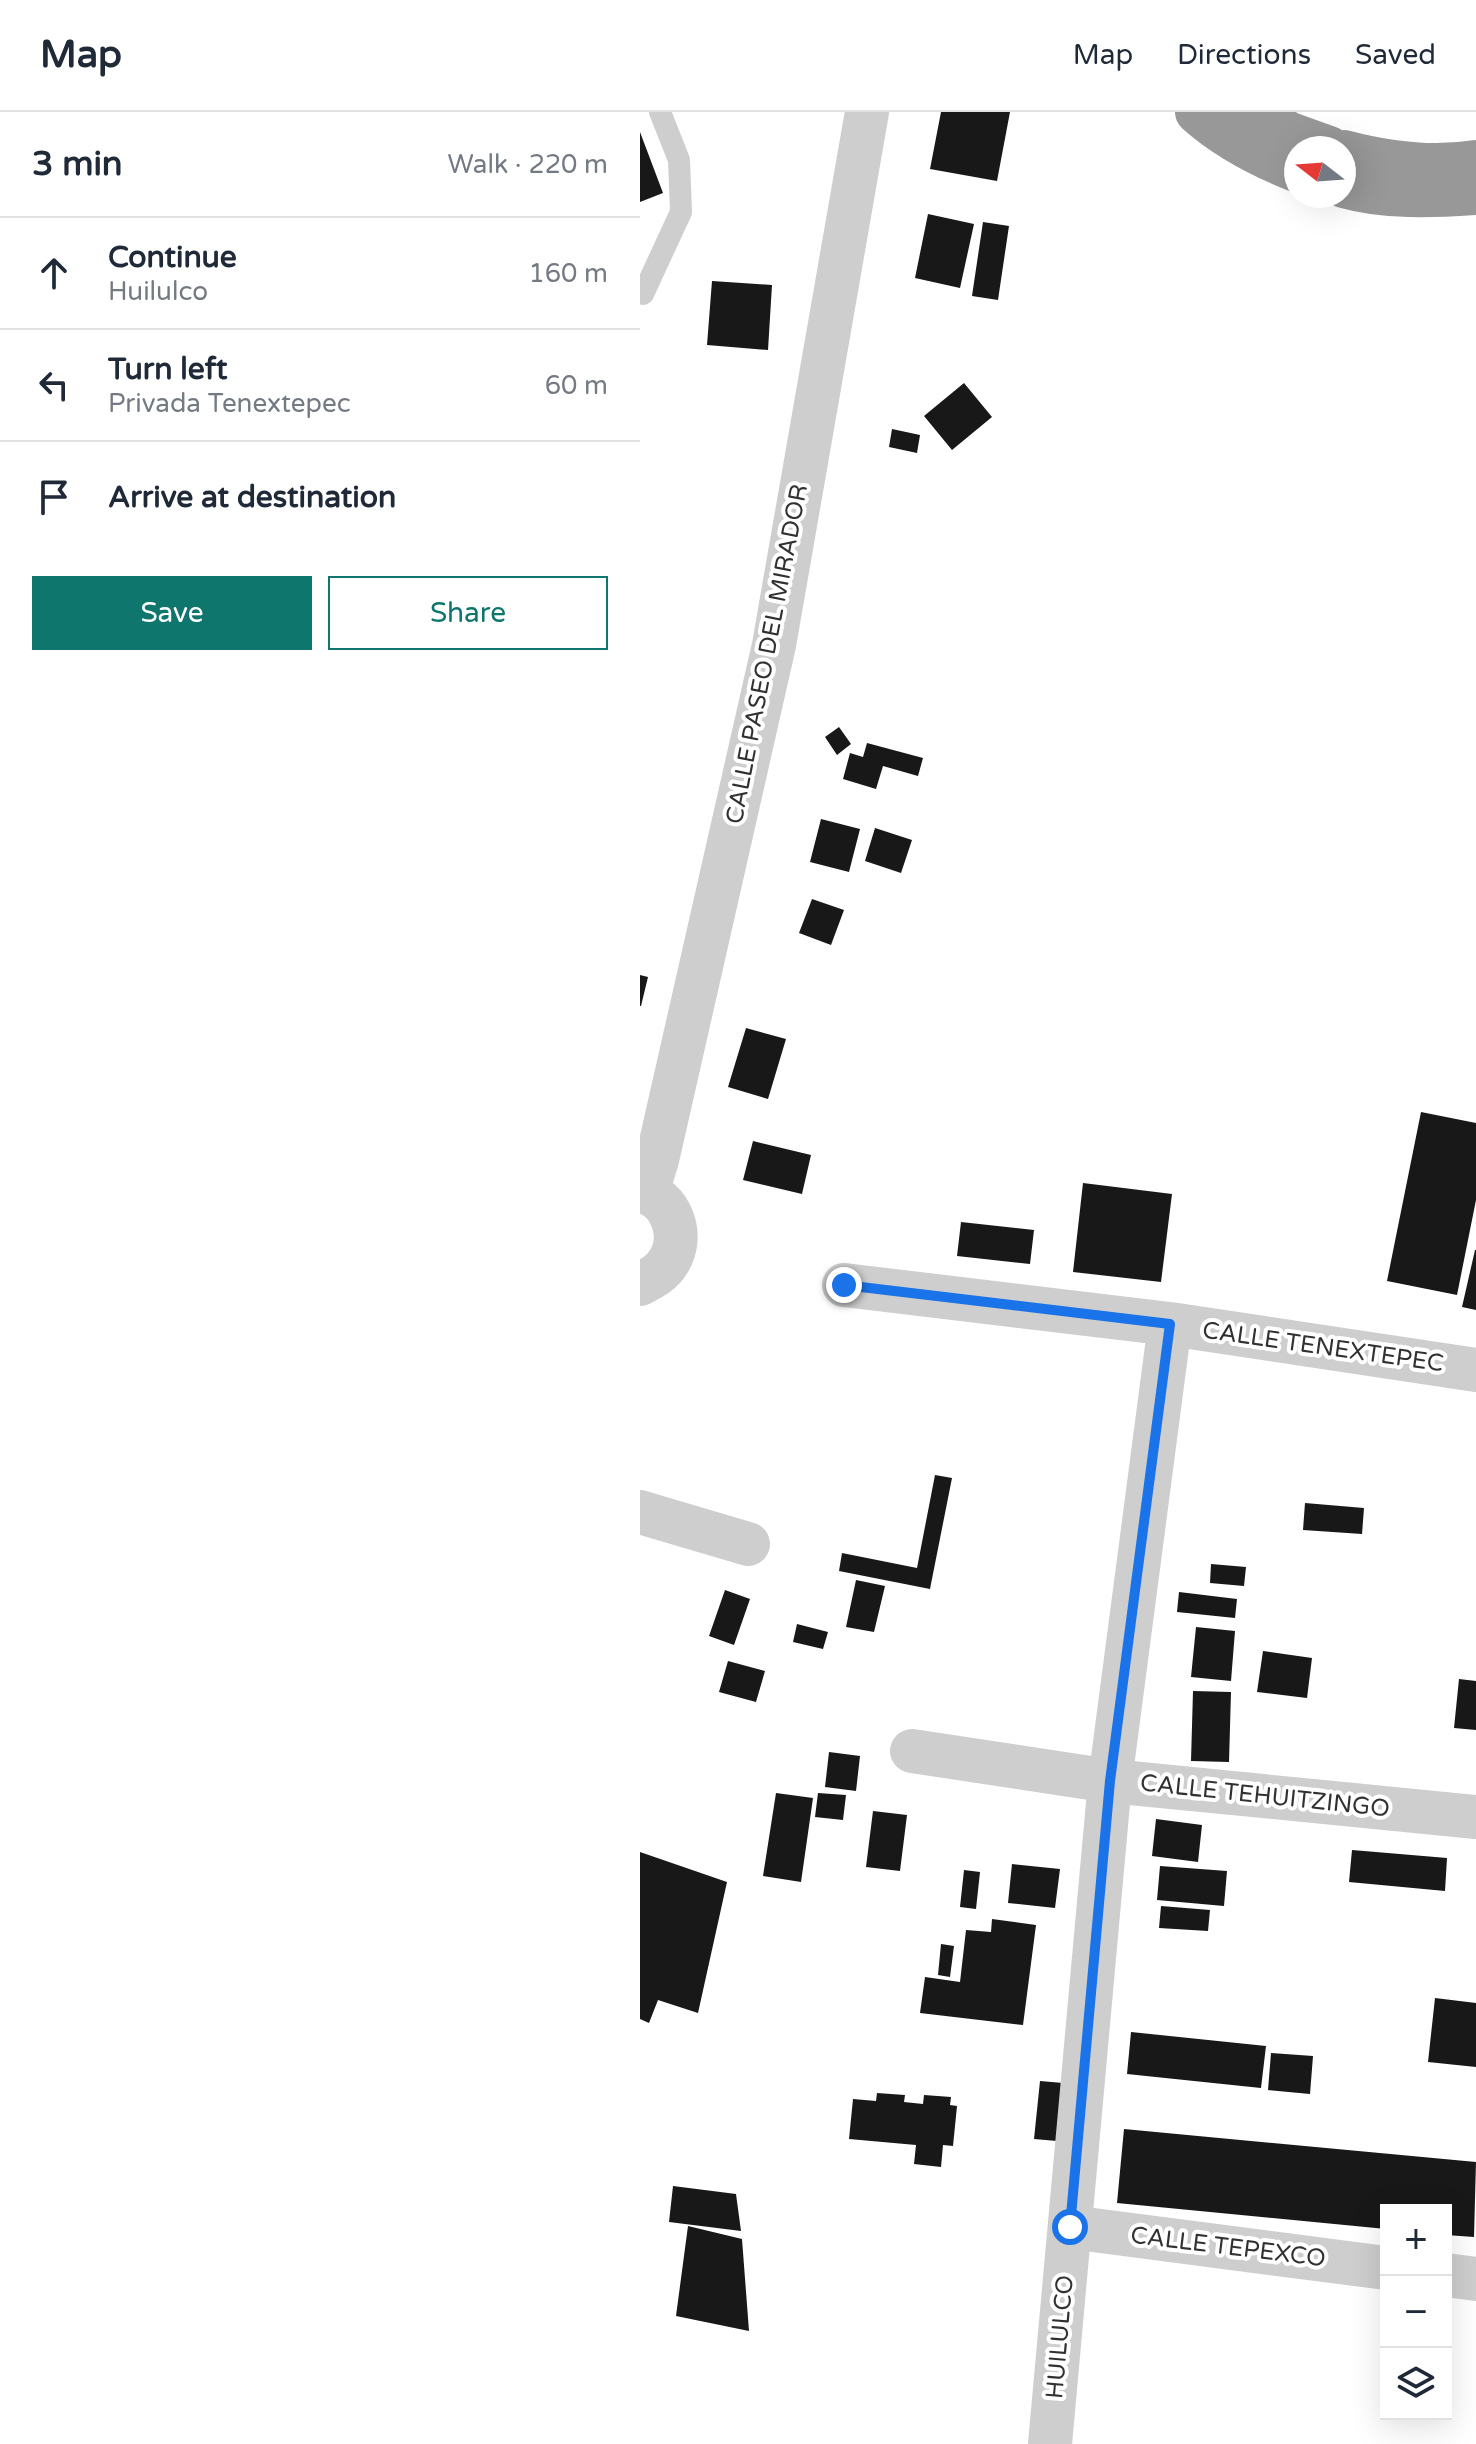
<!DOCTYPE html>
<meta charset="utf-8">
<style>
:root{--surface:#fff;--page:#f6f6f7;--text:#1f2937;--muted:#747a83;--line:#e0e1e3;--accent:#0f766e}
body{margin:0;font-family:"Varela Round",sans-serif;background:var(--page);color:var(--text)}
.controls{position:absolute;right:24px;bottom:24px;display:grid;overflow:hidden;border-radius:0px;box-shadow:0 8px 32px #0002}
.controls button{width:72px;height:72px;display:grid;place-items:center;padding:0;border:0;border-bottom:2px solid var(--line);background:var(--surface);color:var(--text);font:40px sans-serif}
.compass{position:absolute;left:644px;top:24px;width:72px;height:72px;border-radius:50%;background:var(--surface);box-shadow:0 8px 32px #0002;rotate:287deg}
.stop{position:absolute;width:24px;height:24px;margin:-18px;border:6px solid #1a73e8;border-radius:50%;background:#fff}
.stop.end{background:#1a73e8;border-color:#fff;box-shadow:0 2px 8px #0008}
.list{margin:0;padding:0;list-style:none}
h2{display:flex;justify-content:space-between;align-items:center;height:104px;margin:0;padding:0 32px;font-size:34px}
h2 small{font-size:26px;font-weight:400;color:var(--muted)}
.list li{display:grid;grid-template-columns:52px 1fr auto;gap:24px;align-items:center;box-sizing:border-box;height:112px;padding:0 32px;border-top:2px solid var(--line)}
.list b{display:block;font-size:30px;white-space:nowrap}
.list p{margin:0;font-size:26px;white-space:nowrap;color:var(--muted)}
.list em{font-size:26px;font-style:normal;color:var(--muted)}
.actions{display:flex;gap:16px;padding:24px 32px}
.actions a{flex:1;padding:18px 0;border:2px solid var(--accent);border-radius:0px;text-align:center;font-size:28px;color:var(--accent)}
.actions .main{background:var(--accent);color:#fff}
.icon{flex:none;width:44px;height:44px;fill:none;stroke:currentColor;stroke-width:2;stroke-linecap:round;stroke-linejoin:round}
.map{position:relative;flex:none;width:836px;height:2332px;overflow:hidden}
header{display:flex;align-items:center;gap:48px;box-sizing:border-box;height:112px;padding:0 40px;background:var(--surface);border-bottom:2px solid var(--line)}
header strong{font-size:38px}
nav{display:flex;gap:44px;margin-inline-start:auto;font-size:28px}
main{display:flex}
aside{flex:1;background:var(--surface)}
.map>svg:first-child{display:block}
.building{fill:#181818}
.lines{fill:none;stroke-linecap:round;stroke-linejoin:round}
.service{stroke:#cecece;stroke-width:22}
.minor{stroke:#cecece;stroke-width:44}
.motorway{stroke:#989898;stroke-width:44}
.route{stroke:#1a73e8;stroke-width:10}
.labels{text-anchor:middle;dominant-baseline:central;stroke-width:8;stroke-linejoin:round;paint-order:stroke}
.street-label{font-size:24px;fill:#313131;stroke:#fff}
</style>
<header>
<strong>Map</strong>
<nav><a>Map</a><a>Directions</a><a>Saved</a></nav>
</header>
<main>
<aside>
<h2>3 min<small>Walk · 220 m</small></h2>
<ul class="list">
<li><svg class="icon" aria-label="ahead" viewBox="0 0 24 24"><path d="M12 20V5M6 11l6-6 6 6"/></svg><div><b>Continue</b><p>Huilulco</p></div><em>160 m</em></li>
<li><svg class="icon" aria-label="left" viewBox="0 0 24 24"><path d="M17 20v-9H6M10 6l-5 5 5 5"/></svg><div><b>Turn left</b><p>Privada Tenextepec</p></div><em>60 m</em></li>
<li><svg class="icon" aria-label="arrive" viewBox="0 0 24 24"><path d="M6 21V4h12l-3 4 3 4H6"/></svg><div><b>Arrive at destination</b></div></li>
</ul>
<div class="actions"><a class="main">Save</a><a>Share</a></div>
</aside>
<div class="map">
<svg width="836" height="2332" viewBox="0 0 836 2332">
<rect width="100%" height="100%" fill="#fff"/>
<!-- building -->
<path class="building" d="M301,0H370L357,69L290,57Z
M0,20L23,81L0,90Z
M288,102L334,112L320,176L275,166Z
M343,110L369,114L358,188L332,184Z
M72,169L132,173L128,238L67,233Z
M324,271L352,305L312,338L284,304Z
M252,317L280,323L277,341L249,335Z
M199,615L211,632L197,643L185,625Z
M227,631L283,646L278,664L243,654L236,677L203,667L210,641L223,645Z
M181,707L220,717L209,760L170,750Z
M235,716L272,728L261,761L225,749Z
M172,787L204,798L191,833L159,821Z
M0,863L8,865L1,894H0Z
M106,916L146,927L128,987L88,975Z
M781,1000L836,1011V1088L817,1183L747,1169Z
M113,1029L171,1043L162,1082L103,1068Z
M443,1071L532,1082L521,1170L433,1160Z
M321,1110L394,1118L390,1152L317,1144Z
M835,1138H836V1198L822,1195Z
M295,1363L312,1366L290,1477L199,1459L202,1441L277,1456Z
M665,1391L724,1396L722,1422L663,1418Z
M571,1452L606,1455L604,1474L570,1471Z
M216,1468L245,1474L234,1520L206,1515Z
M85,1478L110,1487L94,1533L69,1524Z
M539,1480L597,1487L595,1506L537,1500Z
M157,1512L188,1520L183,1537L153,1530Z
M556,1515L595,1519L591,1569L551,1565Z
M623,1539L672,1546L667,1586L617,1580Z
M88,1549L125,1559L116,1590L79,1580Z
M819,1567L836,1569V1618L814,1616Z
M553,1579L591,1580L589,1650L551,1649Z
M189,1640L220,1644L216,1679L185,1675Z
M136,1681L173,1686L161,1770L123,1764Z
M178,1681L206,1683L203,1708L175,1705Z
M233,1699L267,1703L260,1759L226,1755Z
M516,1707L562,1713L558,1750L512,1744Z
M712,1738L807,1746L805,1779L709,1770Z
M0,1740L87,1770L58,1901L18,1888L9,1911L0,1907Z
M372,1752L420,1757L415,1796L368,1791Z
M520,1754L587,1759L584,1794L517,1788Z
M324,1758L340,1760L336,1797L320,1795Z
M521,1794L570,1798L568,1819L519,1816Z
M352,1807L396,1813L383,1913L280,1901L285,1865L320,1870L326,1818L351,1820Z
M301,1832L314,1834L310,1865L298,1863Z
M795,1886L836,1891V1955L788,1950Z
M491,1920L626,1934L621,1976L487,1962Z
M631,1941L673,1944L670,1982L628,1978Z
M400,1969L423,1971L417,2029L394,2027Z
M237,1981L265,1983L264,1990L283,1992L284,1983L311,1985L310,1993L317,1994L313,2034L303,2033L301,2055L274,2052L276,2033L209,2027L213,1987L236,1989Z
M484,2017L836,2050L834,2125L806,2123V2098H746V2117L477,2091Z
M33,2074L96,2082L101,2119L29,2110Z
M48,2114L102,2127L109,2219L36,2204Z"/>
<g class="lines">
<!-- service -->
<path class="service" d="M3,182L41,100L39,48L20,0"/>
<!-- minor -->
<path class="minor" d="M0,1079C31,1085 45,1123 29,1149C22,1161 12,1166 0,1172
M7,1080L17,1048L134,533L227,0
M204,1173L530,1212L836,1258
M0,1400L108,1432
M272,1639L470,1669L836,1705
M430,2115L746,2156
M806,2163L836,2167
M410,2332L470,1669L530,1212"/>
<!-- motorway -->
<path class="motorway" d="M557,0C586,26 621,44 656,58
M610,0L650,22L689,36
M704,40C746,51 793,57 836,50
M704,74C746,86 792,84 836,81"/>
</g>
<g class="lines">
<!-- route -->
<path class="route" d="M204,1173L530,1212L470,1669L430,2115"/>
</g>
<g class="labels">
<!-- street labels -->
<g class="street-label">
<text transform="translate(127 542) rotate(-79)">CALLE PASEO DEL MIRADOR</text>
<text transform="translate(683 1235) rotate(8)">CALLE TENEXTEPEC</text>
<text transform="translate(625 1684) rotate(6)">CALLE TEHUITZINGO</text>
<text transform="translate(588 2135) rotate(7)">CALLE TEPEXCO</text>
<text transform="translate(420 2225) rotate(-85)">HUILULCO</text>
</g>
</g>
</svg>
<div class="controls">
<button>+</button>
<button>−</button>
<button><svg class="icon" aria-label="layers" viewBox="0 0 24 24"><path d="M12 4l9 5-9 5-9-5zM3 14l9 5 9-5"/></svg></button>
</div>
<svg class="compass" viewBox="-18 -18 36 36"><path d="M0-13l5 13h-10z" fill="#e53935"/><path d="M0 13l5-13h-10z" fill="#747a83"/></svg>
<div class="stop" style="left:430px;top:2115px"></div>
<div class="stop end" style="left:204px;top:1173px"></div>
</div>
</main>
